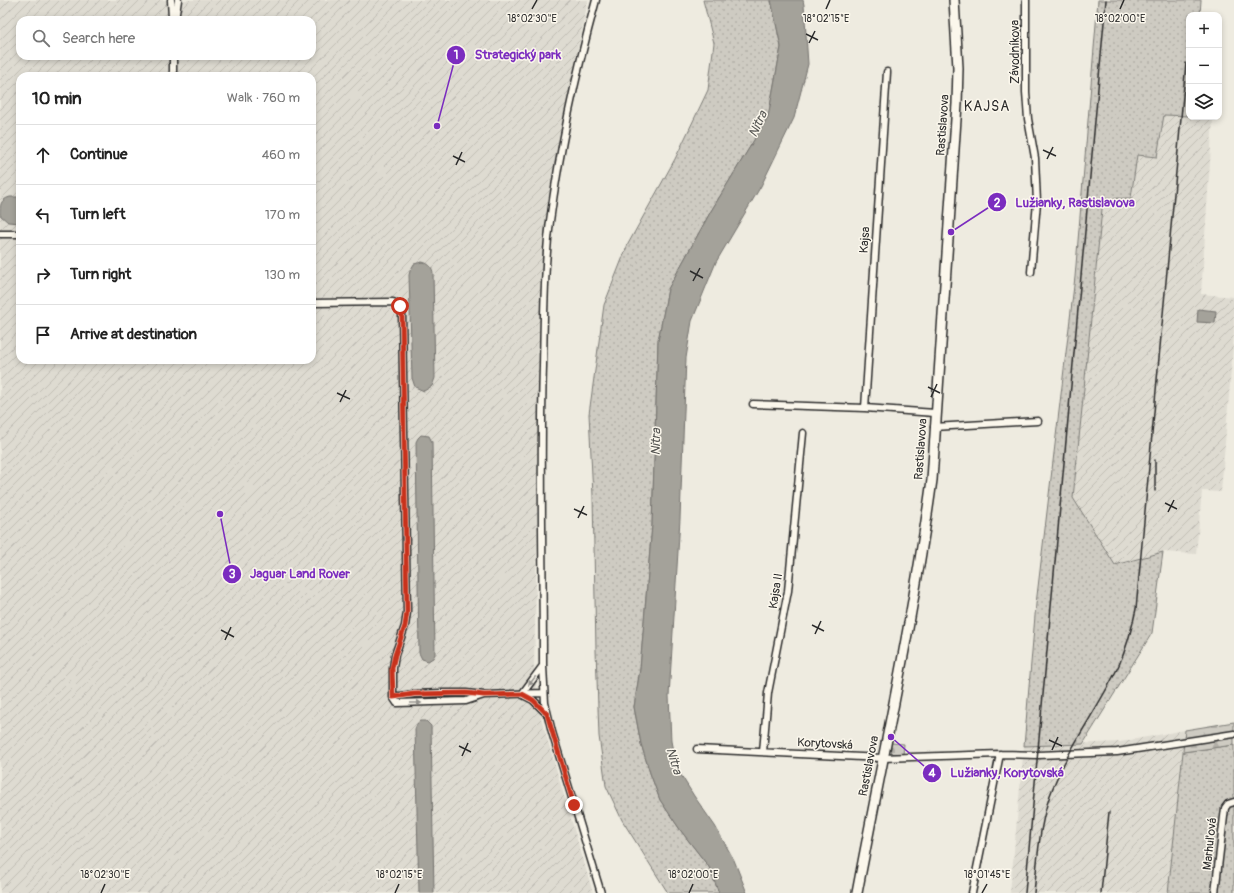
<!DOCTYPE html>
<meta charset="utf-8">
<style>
:root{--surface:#fff;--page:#f2f2f2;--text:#222;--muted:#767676;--line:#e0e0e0}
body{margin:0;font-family:Pangolin,sans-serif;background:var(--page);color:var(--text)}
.controls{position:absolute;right:12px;top:12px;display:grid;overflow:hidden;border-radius:8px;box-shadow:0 2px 6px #0003}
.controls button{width:36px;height:36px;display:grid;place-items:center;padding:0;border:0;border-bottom:1px solid var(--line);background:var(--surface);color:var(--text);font:20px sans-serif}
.stop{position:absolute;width:12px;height:12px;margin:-9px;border:3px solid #c8321e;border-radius:50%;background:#fff}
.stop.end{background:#c8321e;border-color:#fff;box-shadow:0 1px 4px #0008}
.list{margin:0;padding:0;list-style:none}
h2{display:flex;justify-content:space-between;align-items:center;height:52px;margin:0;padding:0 16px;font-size:17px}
h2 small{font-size:13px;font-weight:400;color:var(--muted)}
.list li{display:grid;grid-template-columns:26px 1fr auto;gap:12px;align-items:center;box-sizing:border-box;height:60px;padding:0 16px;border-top:1px solid var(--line)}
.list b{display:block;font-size:15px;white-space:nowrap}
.list em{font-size:13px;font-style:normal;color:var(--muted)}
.icon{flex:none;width:22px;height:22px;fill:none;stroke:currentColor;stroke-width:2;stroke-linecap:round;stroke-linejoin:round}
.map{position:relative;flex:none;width:1234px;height:893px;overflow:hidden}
.search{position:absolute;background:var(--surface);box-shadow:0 2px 6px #0003;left:16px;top:16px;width:300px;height:44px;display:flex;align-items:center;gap:10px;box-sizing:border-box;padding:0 14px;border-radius:12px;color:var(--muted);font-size:15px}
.panel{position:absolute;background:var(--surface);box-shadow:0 2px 6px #0003;left:16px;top:72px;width:300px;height:292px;border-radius:12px}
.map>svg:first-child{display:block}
.industrial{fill:url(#industrial-furrows);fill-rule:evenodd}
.grass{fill:url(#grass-dots);stroke:#7c7b76}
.forest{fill:url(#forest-firs);stroke:#7c7b76}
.cemetery{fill:url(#cemetery-stones);stroke:#7c7b76}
.water{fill:#a4a29a;stroke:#74726e}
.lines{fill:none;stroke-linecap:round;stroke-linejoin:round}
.street-casing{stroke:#2b2b2b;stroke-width:9}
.secondary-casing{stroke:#2b2b2b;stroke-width:12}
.street{stroke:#fbf7ec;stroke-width:6}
.secondary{stroke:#fbf7ec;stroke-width:9}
.rail{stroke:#2b2b2b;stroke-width:1.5}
.oneway{fill:#93918c}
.route{stroke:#c8321e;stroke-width:5}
.ticks{fill:none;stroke:#2b2b2b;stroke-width:1.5}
.labels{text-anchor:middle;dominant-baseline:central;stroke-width:3;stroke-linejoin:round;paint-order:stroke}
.street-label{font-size:12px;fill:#2b2b2b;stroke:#fbf7ec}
.water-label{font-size:13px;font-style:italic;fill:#555552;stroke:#fbf7ec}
.quarter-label{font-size:14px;letter-spacing:1px;fill:#2b2b2b;stroke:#fbf7ec}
.ticks-label{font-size:10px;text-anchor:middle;fill:#2b2b2b;stroke:#fbf7ec;stroke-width:3;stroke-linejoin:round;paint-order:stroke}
.leader{fill:none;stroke:#7b2cbf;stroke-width:1.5}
.callout-dot{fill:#7b2cbf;stroke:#fbf7ec;stroke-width:1.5}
.mark-label{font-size:12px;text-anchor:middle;font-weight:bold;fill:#fff}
.callout-label{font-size:13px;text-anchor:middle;font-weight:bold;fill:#7b2cbf;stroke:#fbf7ec;stroke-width:3;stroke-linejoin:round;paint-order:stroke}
</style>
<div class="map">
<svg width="1234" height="893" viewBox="0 0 1234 893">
<defs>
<pattern id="industrial-furrows" width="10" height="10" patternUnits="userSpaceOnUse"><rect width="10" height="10" fill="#dedbd1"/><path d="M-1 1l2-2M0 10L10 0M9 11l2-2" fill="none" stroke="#bfbcb4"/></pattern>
<pattern id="grass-dots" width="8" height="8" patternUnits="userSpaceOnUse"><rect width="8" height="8" fill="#cecbc2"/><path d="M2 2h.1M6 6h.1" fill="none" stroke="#b1aea7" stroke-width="1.8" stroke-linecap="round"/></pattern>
<pattern id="forest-firs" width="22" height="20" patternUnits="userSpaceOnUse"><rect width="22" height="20" fill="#cecbc2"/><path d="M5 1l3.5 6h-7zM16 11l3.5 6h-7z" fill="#b1aea7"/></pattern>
<pattern id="cemetery-stones" width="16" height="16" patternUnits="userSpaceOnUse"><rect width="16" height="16" fill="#cecbc2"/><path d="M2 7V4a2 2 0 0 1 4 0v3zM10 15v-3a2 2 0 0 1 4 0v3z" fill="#b1aea7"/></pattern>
</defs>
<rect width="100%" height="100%" fill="#eeebe0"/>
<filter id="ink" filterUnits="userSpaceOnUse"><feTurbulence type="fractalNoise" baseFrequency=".025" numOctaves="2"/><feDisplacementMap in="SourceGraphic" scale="8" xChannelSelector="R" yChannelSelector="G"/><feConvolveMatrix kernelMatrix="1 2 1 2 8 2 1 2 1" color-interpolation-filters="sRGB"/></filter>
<g filter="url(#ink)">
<!-- industrial -->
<path class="industrial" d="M0,0H588L552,176L542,290L534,671L539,711L593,893H0ZM20,20H312V56H20ZM20,76H312V360H20Z
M1164,115L1213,118L1201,294L1234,297V334L1221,492L1202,491L1196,554L1163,552L1115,565L1073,498L1103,199L1131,198L1137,155L1157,157Z
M1185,730L1168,893H1010L1024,746L1120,742Z"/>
<!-- grass -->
<path class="grass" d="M703,0H771L781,47L768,117L711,211L668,289L658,341L652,525L640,669L634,707L641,744L650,773L660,800L681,831L709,867L719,893H668L622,820L606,786L599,736L596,650L593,496L589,414L604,305L628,244L675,159L708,90L714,43Z
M1098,0H1201L1200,15H1189V116L1164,115L1157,157L1137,155L1131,198L1103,199L1073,498L1115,565L1163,552L1152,633L1083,744L1024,746L1036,604L1075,277Z
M1234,745V893H1168L1183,752Z"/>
<!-- forest -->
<path class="forest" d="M1234,722V745L1183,752L1185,730Z"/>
<!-- cemetery -->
<path class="cemetery" d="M891,743L904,744L903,755L894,754L890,750Z"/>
<!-- water -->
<path class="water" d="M771,0H803L804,5L808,64L794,118L761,186L716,262L692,321L686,358L680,519L669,696L671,741L676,767L694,796L715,826L734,860L747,893H719L709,867L681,831L660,800L650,773L641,744L634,707L640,669L652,525L658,341L668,289L711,211L768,117L781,47Z
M10,197H20V223L8,222L0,215C0,205 0,200 10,197Z
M422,262C428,263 433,267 433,274L435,378L432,386L424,391L415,387L412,378L409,275L410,271L414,264Z
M1198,309L1216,311L1215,323L1197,322Z
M421,435L429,436L432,442L435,654L433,658L428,661L422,659L419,653L416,442L418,438Z
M420,721H426L431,726L434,893H419L415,729L417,724Z"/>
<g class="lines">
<!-- street casing -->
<g class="street-casing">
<path id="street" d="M171,0L172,18
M596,0C576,73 560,146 550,221C544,269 544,318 543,366C540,466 543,566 543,666L545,703L552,732L601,893
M1026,0V92L1028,119L1035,158L1037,202L1031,272
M175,20L178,0
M173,56V76
M0,234H20
M312,303L393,302L400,306L402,314L407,612L405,626L395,655L393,668V697L397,703L466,701L484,695
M753,404L865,408L935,413
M865,408L887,72
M934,427L1038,421
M522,694L542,667
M523,695L533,700L547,714
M393,697L414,694L442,693H466L484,695L544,693
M697,749L882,758L1000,754L1038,755L1117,752L1234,734
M763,752L768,693L788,591L803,433
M972,893L1000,754
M1215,893L1225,808L1228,804L1234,802"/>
</g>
<!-- secondary casing -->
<g class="secondary-casing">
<path id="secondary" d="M857,893C883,755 913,619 932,480L957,104L958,68L954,0"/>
</g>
<!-- street -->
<use href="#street" class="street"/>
<!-- secondary -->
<use href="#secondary" class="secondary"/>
<!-- rail -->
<path class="rail" d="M1155,491V460
M1025,893L1106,0
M1034,893C1038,856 1039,820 1054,785C1071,743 1100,706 1119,665C1127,647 1132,628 1136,609L1186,63
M1101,893L1109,812"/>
</g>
<!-- one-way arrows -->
<defs><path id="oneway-solid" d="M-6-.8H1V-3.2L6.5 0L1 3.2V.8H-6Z"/></defs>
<g class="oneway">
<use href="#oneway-solid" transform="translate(532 681) rotate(128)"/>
<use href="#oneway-solid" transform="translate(416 703)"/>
</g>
</g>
<g class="lines" filter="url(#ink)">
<!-- route -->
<path class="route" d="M400,306L402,314L407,612L405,626L395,655L392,668L393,697L414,694L466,693L484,695L522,694L533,700L547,714L574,805"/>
</g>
<!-- ticks -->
<path class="ticks" d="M532,9L537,0M826,9L830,0M1120,9L1124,0M806,34L818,40M809,43L815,31M1043,150L1056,156M453,156L465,162M1047,159L1053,147M456,165L462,152M690,271L703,278M693,281L700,268M928,387L940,393M337,393L350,399M931,397L937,384M340,402L346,390M1165,503L1177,509M574,509L587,515M1168,512L1174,500M578,518L584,506M812,625L824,631M221,630L234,637M815,634L821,621M225,640L231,627M1049,740L1062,746M459,746L471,752M1052,750L1058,737M462,756L468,743M101,893L105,884M395,893L399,884M689,893L693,884M982,893L987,884"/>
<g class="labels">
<!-- street labels -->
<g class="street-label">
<text transform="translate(1015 52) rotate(-90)">Závodníkova</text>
<text transform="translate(943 125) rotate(-86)">Rastislavova</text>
<text transform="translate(865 240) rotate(-86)">Kajsa</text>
<text transform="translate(921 449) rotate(-86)">Rastislavova</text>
<text transform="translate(776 591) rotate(-81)">Kajsa II</text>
<text transform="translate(825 744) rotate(3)">Korytovská</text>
<text transform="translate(869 766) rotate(-79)">Rastislavova</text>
<text transform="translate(1210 844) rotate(-84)">Marhuľová</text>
</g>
<!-- water labels -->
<g class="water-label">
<text transform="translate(758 124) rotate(-65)">Nitra</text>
<text transform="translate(656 442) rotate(-89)">Nitra</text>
<text transform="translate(674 761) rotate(73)">Nitra</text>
</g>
<!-- quarter labels -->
<g class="quarter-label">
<text x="987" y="106">KAJSA</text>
</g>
</g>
<g class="ticks-label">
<text x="532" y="22">18°02'30"E</text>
<text x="826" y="22">18°02'15"E</text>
<text x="1120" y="22">18°02'00"E</text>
<text x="105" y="878">18°02'30"E</text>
<text x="399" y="878">18°02'15"E</text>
<text x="693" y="878">18°02'00"E</text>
<text x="987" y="878">18°01'45"E</text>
</g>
<!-- callouts -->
<path class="leader" d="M437 126L456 55M951 232L997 202M220 514L232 574M891 737L932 773"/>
<g class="callout-dot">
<circle cx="437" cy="126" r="4"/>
<circle cx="951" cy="232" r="4"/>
<circle cx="220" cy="514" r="4"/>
<circle cx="891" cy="737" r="4"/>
<circle cx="456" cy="55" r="10"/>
<circle cx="997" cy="202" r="10"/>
<circle cx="232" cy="574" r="10"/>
<circle cx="932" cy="773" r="10"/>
</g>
<g class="mark-label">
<text x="456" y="59">1</text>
<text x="997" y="207">2</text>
<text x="232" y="578">3</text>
<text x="932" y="777">4</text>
</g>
<g class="callout-label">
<text x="518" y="59">Strategický park</text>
<text x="1075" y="207">Lužianky, Rastislavova</text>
<text x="300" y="578">Jaguar Land Rover</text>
<text x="1007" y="777">Lužianky, Korytovská</text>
</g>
</svg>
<div class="controls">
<button>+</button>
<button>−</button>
<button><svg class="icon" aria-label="layers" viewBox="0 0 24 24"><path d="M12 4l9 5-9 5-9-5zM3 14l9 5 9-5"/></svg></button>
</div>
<div class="stop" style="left:400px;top:306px"></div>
<div class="stop end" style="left:574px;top:805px"></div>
<div class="search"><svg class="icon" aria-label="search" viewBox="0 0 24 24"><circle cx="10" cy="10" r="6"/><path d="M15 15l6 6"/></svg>Search here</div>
<section class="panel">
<h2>10 min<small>Walk · 760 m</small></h2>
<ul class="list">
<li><svg class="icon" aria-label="ahead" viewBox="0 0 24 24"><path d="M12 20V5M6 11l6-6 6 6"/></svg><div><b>Continue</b></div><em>460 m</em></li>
<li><svg class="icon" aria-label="left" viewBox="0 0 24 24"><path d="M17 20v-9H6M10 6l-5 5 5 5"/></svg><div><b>Turn left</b></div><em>170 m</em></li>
<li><svg class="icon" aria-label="right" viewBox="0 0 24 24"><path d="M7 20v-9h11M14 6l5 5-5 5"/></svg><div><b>Turn right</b></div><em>130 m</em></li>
<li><svg class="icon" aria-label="arrive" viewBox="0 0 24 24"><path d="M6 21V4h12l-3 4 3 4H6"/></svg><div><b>Arrive at destination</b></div></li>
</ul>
</section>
</div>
